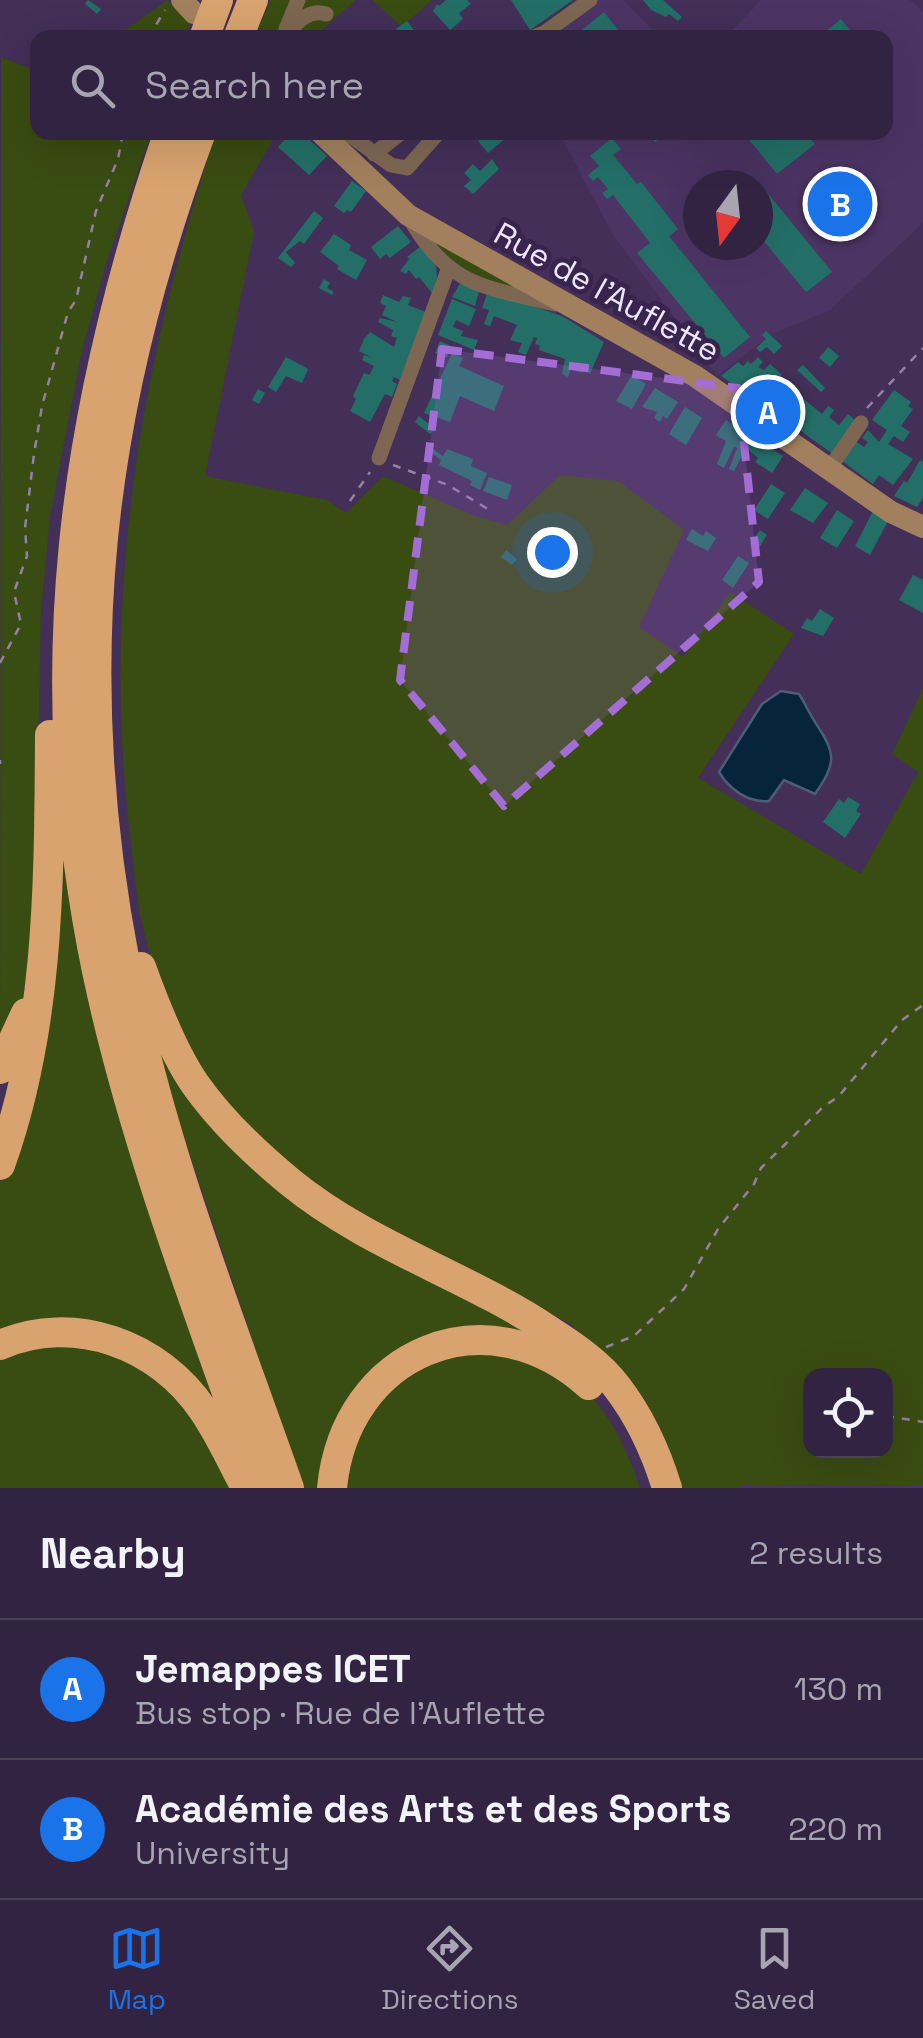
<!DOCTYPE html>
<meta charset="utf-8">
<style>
:root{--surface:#322342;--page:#3d2f4d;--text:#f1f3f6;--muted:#a8a4b2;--line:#4d405b;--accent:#1a73e8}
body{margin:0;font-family:"Space Grotesk",sans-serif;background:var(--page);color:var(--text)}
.controls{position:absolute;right:30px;bottom:30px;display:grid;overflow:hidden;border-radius:20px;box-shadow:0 10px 40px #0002}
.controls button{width:90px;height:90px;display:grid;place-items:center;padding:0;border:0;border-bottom:2px solid var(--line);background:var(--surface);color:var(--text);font:50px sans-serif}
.compass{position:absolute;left:683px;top:170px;width:90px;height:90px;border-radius:50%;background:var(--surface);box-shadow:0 10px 40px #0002;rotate:195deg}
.you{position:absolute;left:552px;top:552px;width:35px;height:35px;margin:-25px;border:8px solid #fff;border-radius:50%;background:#1a73e8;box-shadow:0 0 0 15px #1a73e833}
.badge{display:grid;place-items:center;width:65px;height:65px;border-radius:50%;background:var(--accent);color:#fff;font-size:32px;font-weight:700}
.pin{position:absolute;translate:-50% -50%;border:5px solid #fff;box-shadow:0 2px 10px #0006}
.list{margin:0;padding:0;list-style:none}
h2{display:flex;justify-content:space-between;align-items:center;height:130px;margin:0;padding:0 40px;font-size:42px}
h2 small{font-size:32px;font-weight:400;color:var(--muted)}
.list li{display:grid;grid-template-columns:65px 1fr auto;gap:30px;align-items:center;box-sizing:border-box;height:140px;padding:0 40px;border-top:2px solid var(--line)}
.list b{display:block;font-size:38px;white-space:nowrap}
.list p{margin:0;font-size:32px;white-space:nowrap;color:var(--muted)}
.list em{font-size:32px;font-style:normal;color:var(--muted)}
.icon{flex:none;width:55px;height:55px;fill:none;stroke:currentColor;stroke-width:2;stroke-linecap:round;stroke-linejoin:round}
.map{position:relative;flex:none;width:923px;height:1488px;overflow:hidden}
.search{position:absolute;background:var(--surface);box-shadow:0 10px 40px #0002;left:30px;right:30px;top:30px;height:110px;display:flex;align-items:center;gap:25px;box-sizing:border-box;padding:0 35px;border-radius:20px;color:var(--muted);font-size:38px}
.sheet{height:410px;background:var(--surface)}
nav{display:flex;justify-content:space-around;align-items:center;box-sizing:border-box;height:140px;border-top:2px solid var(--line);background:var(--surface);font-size:28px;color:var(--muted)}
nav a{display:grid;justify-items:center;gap:5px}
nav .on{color:var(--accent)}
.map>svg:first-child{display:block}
.built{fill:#4c3464;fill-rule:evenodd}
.green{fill:#394c11;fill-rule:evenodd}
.water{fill:#06243b;stroke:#4c5e76;stroke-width:2.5}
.building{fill:#236f67}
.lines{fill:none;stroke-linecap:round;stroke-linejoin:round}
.path{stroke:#9282a4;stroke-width:2.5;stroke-dasharray:8 8;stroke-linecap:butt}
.street{stroke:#7d6752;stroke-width:15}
.secondary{stroke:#a2805e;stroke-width:22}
.highway{stroke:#d8a36e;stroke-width:30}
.marked{fill:#a46dd5;fill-opacity:0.2;stroke:#a46dd5;stroke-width:8;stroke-dasharray:20 12;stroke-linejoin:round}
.labels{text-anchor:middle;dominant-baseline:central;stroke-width:10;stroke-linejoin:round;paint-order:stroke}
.street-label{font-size:32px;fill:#f0e5ff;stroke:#38244d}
</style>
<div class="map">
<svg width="923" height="1488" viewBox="0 0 923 1488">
<rect width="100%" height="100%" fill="#432f58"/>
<!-- built -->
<path class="built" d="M590,0H623L660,37L542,38Z
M761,0H910L923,12V223L830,310L772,334L717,376L612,233L559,133L886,132V38L726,37ZM698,185H758V245H698Z
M741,1485L923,1486V1488H741Z"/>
<!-- green -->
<path class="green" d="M167,0L190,23L185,37L114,38Z
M270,0H356L314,37L255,38Z
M372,0H432L402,27Z
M1,57L37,71L38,132L151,133L106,264L82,350L50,517L41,612L34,940L22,1001L0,1058Z
M216,133H277L241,195L254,231L205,476L327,500L346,513L383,476L472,515L507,525L560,475L618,481L684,530L639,627L683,657L730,592L794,634L698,778L861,874L918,772L892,754L923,688V1486L742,1485L741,1488H681L627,1379L572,1325C466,1267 319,1209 239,1118C192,1065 157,993 142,923C135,891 133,858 129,826C102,587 142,359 216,133ZM810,1376H886V1450H810Z
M427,233L525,292L476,276L449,263Z
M63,850L79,954L95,1024L228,1433L161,1355L0,1337V1183L23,1113Z
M155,1036L220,1125L577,1362L413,1345L324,1488H302L182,1131Z
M101,1343L181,1395L237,1488H0V1355L10,1348Z
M476,1346C498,1353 555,1365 571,1378C606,1404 627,1448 640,1488H341L351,1442L392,1379Z"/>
<!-- water -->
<path class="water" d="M781,691L799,694C805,703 809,713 815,722C836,754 837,762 815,794L784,780L769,801C748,803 729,789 719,772L762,704Z"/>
<!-- building -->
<path class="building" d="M88,0L101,9L97,14L85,4Z
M446,0H467L471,4L459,13L463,19L450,30L433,11L437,4L439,6Z
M511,0H573L530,30Z
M643,0H663L682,17L678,21L669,14L666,17L651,10Z
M604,12L624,38H572Z
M841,19L856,38H818Z
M407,21L416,33L411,38H404L396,29Z
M291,132H301L327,156L309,175L278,147Z
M489,132H513L488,153L478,141Z
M648,132H668L655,142Z
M743,132H806L815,144L777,174Z
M612,138L621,149L613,155L637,184L641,182L678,229L669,236L750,337L724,358L637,253L650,243L613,195L607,199L602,193L608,189L598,177L593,181L588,175L599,166L590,156Z
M492,159L499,169L473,194L464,186L471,180L464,173L473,164L480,171Z
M352,181L366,191L351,212L347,210L344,213L334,206Z
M761,185L832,272L806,292L758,234V188Z
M314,211L323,218L304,244L300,241L286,252L295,263L291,267L278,258Z
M398,226L411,242L390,258L386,254L380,259L371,247Z
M334,234L351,245L349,250L367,260L356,280L337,269L339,266L320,252Z
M421,246L436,266L437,278L432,293L419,277L416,279L409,270L406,274L400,271L409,259L407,257Z
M324,279L330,283L327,288L334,292L332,295L319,288Z
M461,282L480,288L475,306L452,297Z
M488,291L562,316L604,342L590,374L584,369L583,373L576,371L578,365L573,362L568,377L562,374L565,359L539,350L540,346L535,344L537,338L534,337L526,355L518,352L522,343L510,340L517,325L494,316L490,326L484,324L489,310L482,308Z
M383,295L399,302L403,296L411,298L408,305L426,312L400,380L394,377L392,381L397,384L392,397L385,394L370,422L350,411L356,399L353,396L364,373L369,375L374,366L362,360L364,355L372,358L359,351L364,339L370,332L394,347L397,338L391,336L393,330L378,322L380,318L397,322L382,315L386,306L380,303Z
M452,299L476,309L469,326L456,320L453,327L463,331L461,336L478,340L474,350L438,335Z
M766,331L782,346L774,354L767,347L760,352L756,348L766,339L762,335Z
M440,341L451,346L447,358L435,353Z
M828,347L839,356L830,367L819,358Z
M452,353L463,358L459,366L504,386L494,411L460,396L450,422L424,413Z
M286,357L308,369L302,383L286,376L276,392L268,387Z
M758,357L763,362L758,367L764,370L770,364L782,375L773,382L770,378L750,396L721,376L738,362L743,366L748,361L751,364Z
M803,365L825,388L821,392L797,370Z
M632,375L646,384L632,409L616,401Z
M769,382L788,393L785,397L792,403L789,407L791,409L797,402L801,405L805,400L822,414L828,406L834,410L829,417L839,425L848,414L858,423L834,455L769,408L766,411L753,401Z
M655,388L678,402L667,419L663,416L660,422L654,418L657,412L642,407Z
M258,389L265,393L259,404L252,400Z
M894,390L911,402L908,406L913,409L901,426L910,432L903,442L894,436L888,444L913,459L893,485L879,475L873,484L841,460L855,441L864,447L868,442L862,438L868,430L879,442L887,430L872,420Z
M685,407L702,418L686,445L669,434Z
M419,416L435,429L430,434L415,422Z
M726,420L783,456L772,473L755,462L758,458L746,448L734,471L729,469L737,448L734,447L724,468L717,464L726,441L716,435Z
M427,445L443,456L447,449L473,459L471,466L487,473L480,490L470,485L472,481L439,465L441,460L425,448Z
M920,460L923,462V498L917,507L894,496L904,481L907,483Z
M489,477L512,485L507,500L483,491Z
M771,484L785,493L768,519L754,510Z
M805,488L828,503L813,523L790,510Z
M837,510L854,521L837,548L820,538Z
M873,511L889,519L870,555L855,546Z
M692,529L703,536L706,531L716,538L708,551L686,540Z
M760,530L767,535L758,549L750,544Z
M506,550L517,559L512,565L501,557Z
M738,556L749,563L733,588L722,580Z
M913,575L923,580V613L899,600Z
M820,609L834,618L823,636L801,628L807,618L812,621Z
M848,797L860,804L856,811L861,814L845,838L823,822L839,799L844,803Z"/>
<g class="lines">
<!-- path -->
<path class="path" d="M148,38L165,10
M867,408L923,348
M393,465L448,485L491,511
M350,501L370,472
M0,663L21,624L14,592L27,556L25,528L34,454L42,406L68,312L76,300L96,211L118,159L123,132
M0,760V764
M606,1347L634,1336L684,1289L718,1229L754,1184L761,1168L823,1107L839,1096L902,1020L923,1005
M803,1414H810
M886,1416L923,1422"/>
<!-- street -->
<path class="street" d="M286,29L298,0
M283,38C295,25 307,8 326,14
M531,38L544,33L590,0
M345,132L391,165L407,168L439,132
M374,154L402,132
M410,219C449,287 485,287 555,304
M379,458L448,270
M829,469L861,423"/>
<!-- secondary -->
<path class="secondary" d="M182,0L194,13
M320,132L408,215L695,376L891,512L923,527"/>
<!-- highway -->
<path class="highway" d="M204,38L218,0
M238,38L253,0
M169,132C72,414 36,676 97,971C133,1143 202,1321 261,1488
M201,132C97,411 68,669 125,963C159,1141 229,1317 289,1488
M141,967C154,1003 174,1054 195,1084C221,1121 256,1154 290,1182C367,1245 465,1275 547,1329C572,1345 599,1363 617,1387C640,1417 656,1452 667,1488
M0,1069L26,1013
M0,1165C50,1026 49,880 50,735
M0,1345C73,1313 159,1344 203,1410C219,1433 231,1460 244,1484
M332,1488C345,1352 486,1292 589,1385"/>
</g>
<!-- marked area -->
<path class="marked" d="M442,349L738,388L759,582L504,806L400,680Z"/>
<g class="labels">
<!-- street labels -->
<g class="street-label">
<text transform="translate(607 292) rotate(29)">Rue de l'Auflette</text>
</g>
</g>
</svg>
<div class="controls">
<button><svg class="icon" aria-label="locate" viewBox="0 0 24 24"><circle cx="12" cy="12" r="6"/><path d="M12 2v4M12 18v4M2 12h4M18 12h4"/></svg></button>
</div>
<svg class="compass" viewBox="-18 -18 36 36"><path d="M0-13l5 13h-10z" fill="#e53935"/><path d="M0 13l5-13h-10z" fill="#a8a4b2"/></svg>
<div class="you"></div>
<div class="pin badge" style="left:768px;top:412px">A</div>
<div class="pin badge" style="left:840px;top:204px">B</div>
<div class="search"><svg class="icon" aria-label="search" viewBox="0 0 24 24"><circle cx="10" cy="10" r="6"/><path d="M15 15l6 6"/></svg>Search here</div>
</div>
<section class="sheet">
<h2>Nearby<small>2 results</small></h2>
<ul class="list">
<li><span class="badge">A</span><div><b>Jemappes ICET</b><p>Bus stop · Rue de l'Auflette</p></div><em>130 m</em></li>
<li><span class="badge">B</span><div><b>Académie des Arts et des Sports</b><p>University</p></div><em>220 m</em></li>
</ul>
</section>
<nav>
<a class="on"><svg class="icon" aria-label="map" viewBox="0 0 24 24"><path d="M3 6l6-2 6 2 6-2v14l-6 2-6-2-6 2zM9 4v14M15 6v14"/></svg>Map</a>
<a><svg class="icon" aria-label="directions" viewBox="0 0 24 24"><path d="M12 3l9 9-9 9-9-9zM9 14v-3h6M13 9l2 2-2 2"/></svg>Directions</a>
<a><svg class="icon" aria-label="saved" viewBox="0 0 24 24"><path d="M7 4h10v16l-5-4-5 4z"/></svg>Saved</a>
</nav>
